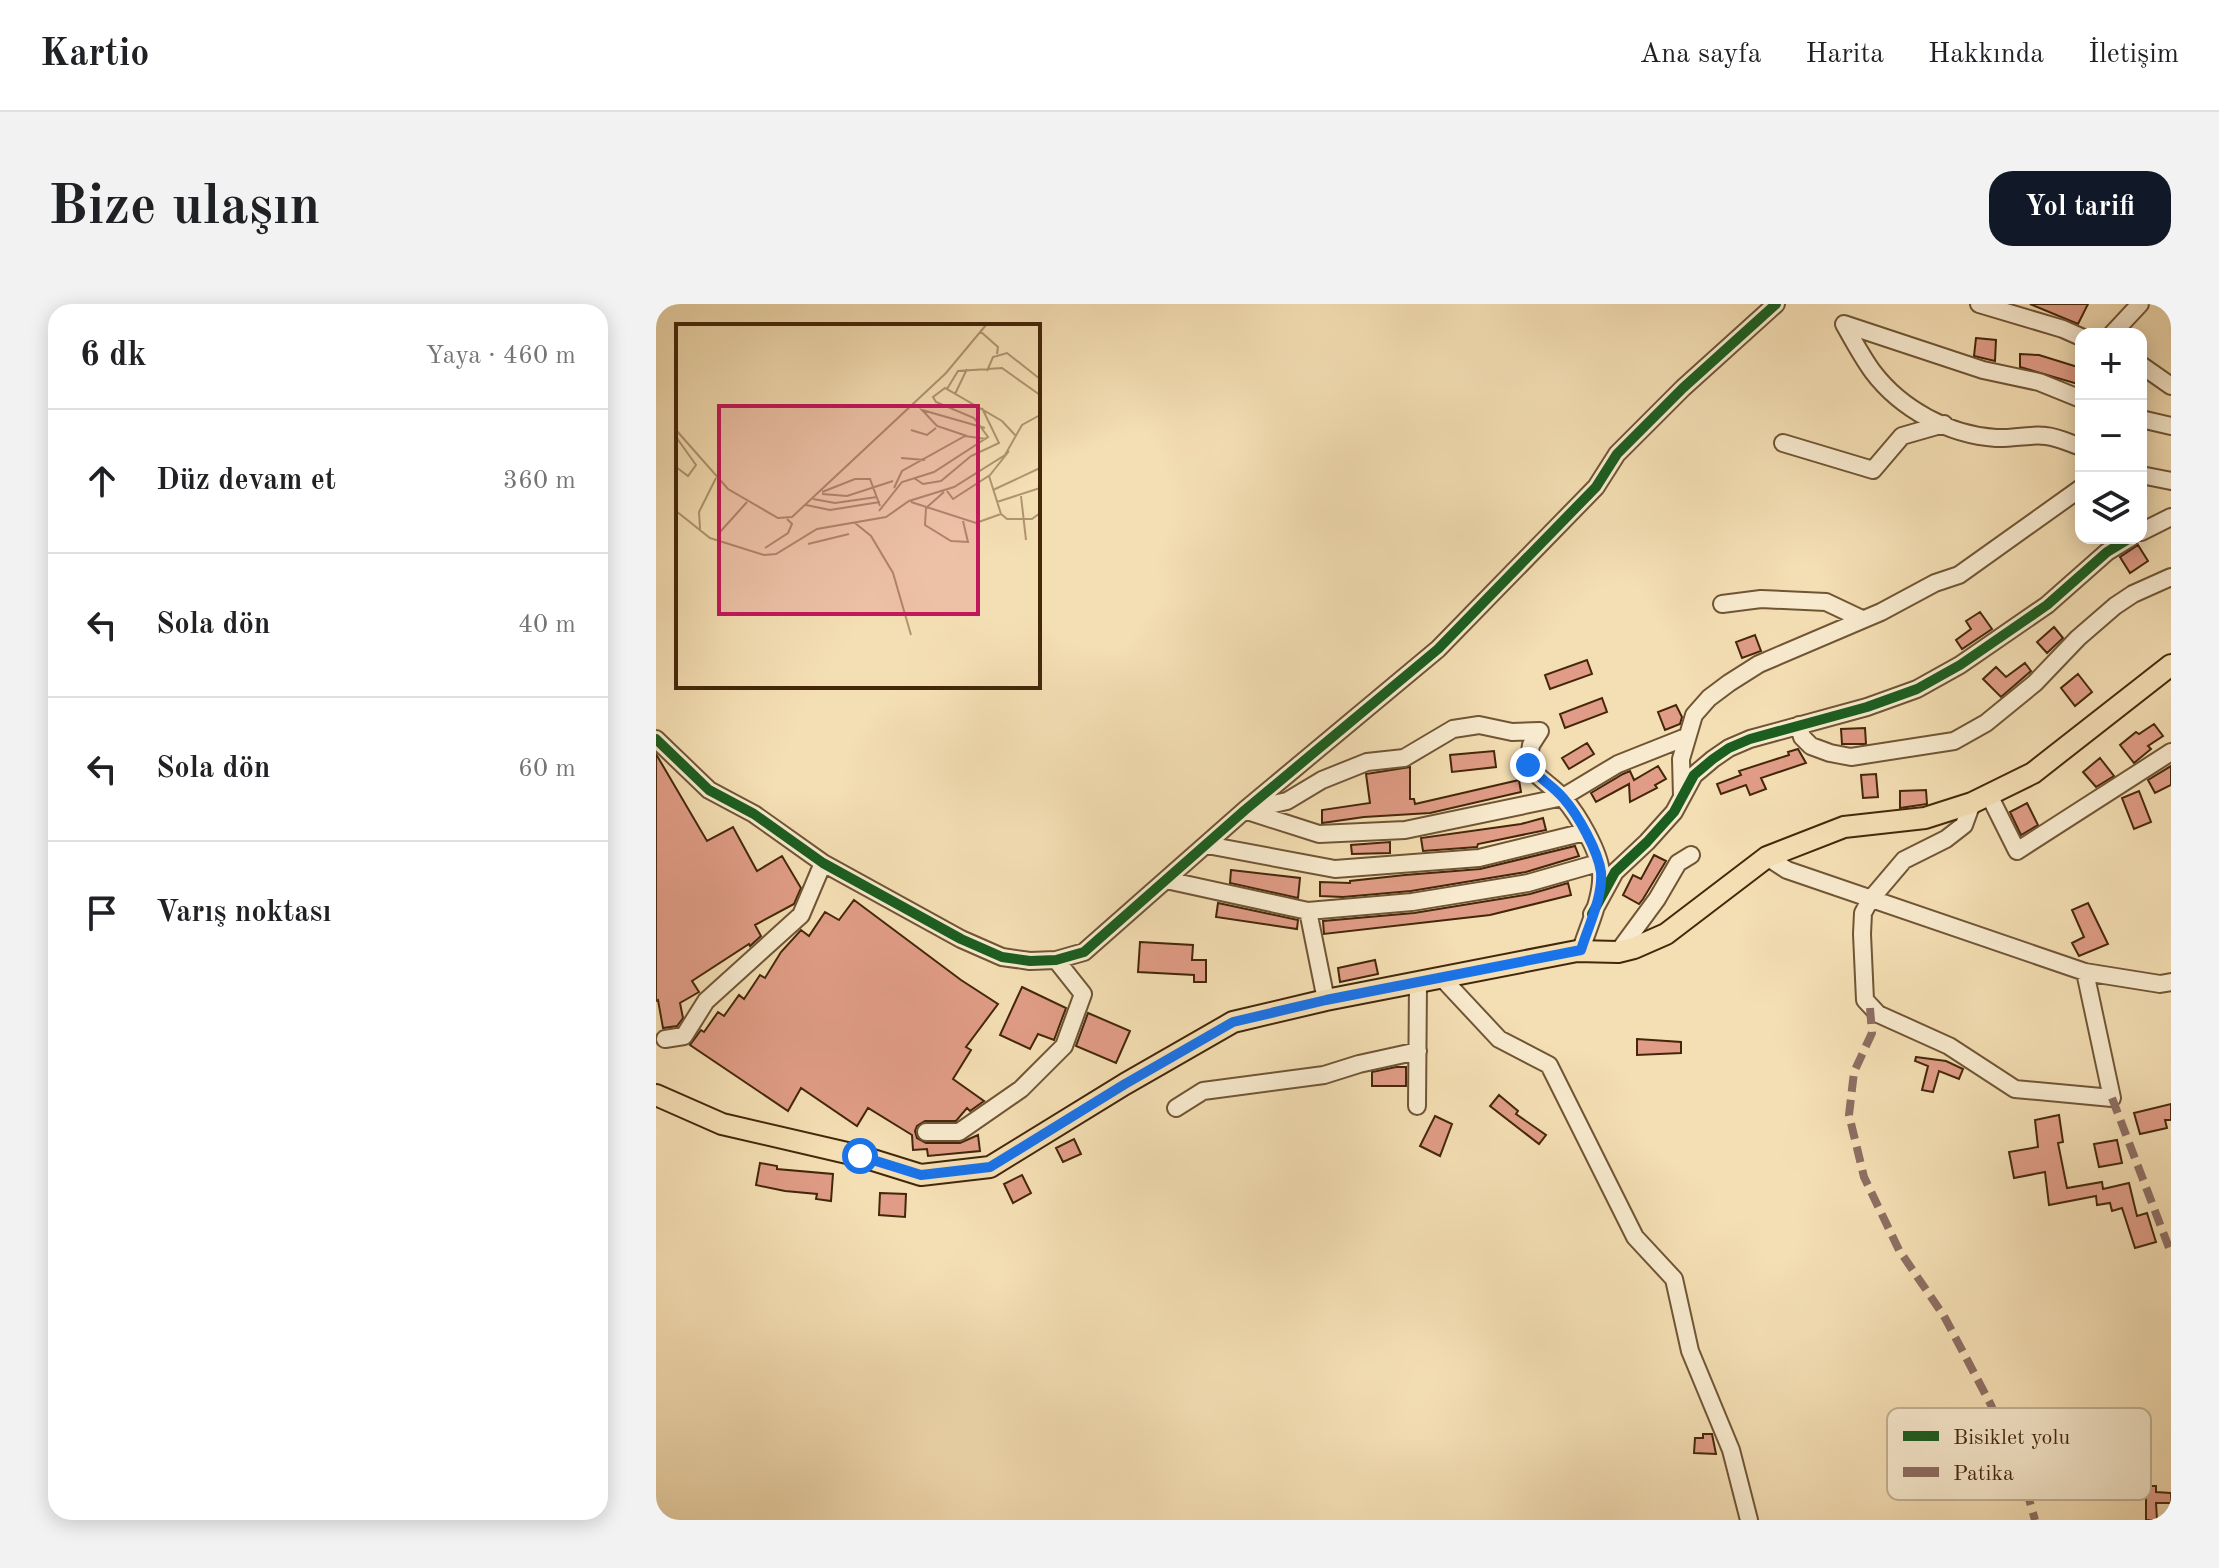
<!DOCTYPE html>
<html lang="tr">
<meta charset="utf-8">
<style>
:root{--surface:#fff;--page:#f2f2f2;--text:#202124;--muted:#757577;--line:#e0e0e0;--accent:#111827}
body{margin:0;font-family:"Old Standard TT",serif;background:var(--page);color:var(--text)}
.controls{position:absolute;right:24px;top:24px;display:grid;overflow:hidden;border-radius:16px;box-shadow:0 4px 20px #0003}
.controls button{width:72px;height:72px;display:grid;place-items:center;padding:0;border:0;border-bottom:2px solid var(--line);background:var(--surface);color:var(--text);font:40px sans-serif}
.stop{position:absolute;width:24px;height:24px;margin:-18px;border:6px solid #1a73e8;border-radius:50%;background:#fff}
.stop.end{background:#1a73e8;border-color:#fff;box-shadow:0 2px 8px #0008}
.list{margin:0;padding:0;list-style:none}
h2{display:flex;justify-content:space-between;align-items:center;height:104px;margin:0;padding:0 32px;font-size:34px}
h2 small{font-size:26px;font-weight:400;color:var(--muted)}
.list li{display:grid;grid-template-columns:52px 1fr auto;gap:24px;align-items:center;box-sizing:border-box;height:144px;padding:0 32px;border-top:2px solid var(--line)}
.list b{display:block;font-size:30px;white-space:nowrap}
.list em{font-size:26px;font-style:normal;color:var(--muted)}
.icon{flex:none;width:44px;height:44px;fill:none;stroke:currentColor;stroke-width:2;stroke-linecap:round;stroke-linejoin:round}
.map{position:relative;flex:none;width:1515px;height:1216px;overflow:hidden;border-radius:24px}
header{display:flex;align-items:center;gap:48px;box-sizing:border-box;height:112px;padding:0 40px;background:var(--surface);border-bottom:2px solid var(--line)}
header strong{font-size:38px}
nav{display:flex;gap:44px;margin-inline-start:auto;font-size:28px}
.intro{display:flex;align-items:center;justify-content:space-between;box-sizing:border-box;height:192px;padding:0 48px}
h1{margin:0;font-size:56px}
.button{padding:20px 36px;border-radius:24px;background:var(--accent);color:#fff;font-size:28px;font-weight:700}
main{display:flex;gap:48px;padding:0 48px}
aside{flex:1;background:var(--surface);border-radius:24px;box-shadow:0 4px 20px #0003}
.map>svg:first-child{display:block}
.building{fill:#e09c86;stroke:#44270b;stroke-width:2}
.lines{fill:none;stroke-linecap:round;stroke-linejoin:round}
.minor-casing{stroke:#705535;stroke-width:20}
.major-casing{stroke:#44270b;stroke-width:24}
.minor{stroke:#f8eace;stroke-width:16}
.major{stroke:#f4deb3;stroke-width:20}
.quiet{stroke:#8d6e63;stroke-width:8;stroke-dasharray:16 8;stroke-linecap:butt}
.cycleway-casing{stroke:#f8eace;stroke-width:15}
.cycleway{stroke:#1b5e20;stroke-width:10}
.route{stroke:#1a73e8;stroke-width:10}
.inset-road{fill:none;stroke:#ae9570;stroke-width:2}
.view{fill:#c2185b;fill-opacity:0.15;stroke:#c2185b;stroke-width:4}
.inset-edge{fill:none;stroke:#44270b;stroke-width:4}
.key{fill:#f8eace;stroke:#c2b094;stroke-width:2}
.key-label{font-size:22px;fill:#44270b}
</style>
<header>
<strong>Kartio</strong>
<nav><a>Ana sayfa</a><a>Harita</a><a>Hakkında</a><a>İletişim</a></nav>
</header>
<div class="intro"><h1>Bize ulaşın</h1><a class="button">Yol tarifi</a></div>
<main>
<aside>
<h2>6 dk<small>Yaya · 460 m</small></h2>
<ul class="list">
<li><svg class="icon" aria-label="ahead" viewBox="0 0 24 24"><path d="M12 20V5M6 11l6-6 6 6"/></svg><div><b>Düz devam et</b></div><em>360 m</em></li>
<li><svg class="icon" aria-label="left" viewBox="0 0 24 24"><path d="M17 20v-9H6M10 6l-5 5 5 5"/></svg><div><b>Sola dön</b></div><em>40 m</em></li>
<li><svg class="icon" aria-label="left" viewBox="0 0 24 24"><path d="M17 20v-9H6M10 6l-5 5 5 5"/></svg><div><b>Sola dön</b></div><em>60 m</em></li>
<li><svg class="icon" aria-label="arrive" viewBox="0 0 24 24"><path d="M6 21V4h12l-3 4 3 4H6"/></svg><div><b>Varış noktası</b></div></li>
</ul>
</aside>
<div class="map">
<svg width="1515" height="1216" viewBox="0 0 1515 1216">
<rect width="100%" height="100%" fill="#f4deb3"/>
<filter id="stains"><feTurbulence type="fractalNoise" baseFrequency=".0025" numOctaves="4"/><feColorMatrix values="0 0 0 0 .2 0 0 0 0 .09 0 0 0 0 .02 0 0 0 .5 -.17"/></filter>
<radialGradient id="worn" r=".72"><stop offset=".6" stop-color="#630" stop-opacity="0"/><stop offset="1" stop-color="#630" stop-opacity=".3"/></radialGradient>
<!-- building -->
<path class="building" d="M1374,0H1432L1422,20Z
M1320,34L1340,36L1339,57L1318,52Z
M1364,50L1383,51L1425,64V81L1364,63Z
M1482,241L1492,257L1474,269L1464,253Z
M1324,308L1336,325L1306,345L1300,336L1315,325L1310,317Z
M1398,323L1407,334L1391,349L1381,338Z
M1099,331L1105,347L1086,354L1080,338Z
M931,356L936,370L894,385L889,371Z
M1369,359L1375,367L1345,393L1327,375L1340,363L1350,373Z
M1422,370L1436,388L1419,402L1405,384Z
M946,394L951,408L909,424L904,410Z
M1020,401L1026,413L1024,420L1009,426L1002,408Z
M1498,420L1507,432L1492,442L1495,445L1478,459L1464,441L1480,428L1483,430Z
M1209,424L1210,440H1186L1185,425Z
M931,439L938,450L913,465L906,454Z
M1142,445L1150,459L1105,474L1110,485L1094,491L1090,481L1065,490L1061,480L1085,471L1083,467L1133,451L1132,448Z
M838,447L840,463L796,468L794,451Z
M0,450L51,537L77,523L101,567L126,552L145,584L138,600L99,621L105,632L94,642L93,640L36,677L43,688L24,699L27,714L21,722L7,724L2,696L0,697Z
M1444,454L1458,472L1440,483L1427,468Z
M1002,462L1010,475L999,481L1001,484L974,498L973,480L940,498L935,489L967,470L974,467L978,476Z
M1515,462V481L1499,489L1492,476Z
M754,463V495H758L759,500L863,476L865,488L774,509L708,513L666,519V506L714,499L710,470Z
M1220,470L1222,493L1207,494L1205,471Z
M1270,486L1271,500L1244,504V487Z
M1483,487L1495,518L1478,525L1466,494Z
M1371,499L1382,521L1365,531L1354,508Z
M887,514L890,526L822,540L821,543L767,547L765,534L865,520Z
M734,538V549L696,550L695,541Z
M919,542L923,552L870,568L755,587L687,593L664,592V578L694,579V577L749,571L824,565Z
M998,551L1010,557L987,595L983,600L967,591L977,571L985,575Z
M575,566L644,574L642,594L574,579Z
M912,579L915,591L834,611L668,630L667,617L758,609L874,590Z
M198,596L305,676L342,700L310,743L315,746L297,775L328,797L314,807L311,804L300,817H269L261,822L259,827L261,834L270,839H304L322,831L324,847L272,852L271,845L257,846L256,831L212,804L201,822L145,784L132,807L34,741L45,726L48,728L62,708L68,712L83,691L88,695L104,671L109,674L125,648L145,626L153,632L169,608L183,616Z
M562,599L642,616L641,625L560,613Z
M1432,599L1452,640L1423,652L1416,639L1428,633L1416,606Z
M484,638L537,641L536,656H550V678H538V671L482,668Z
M719,656L722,670L684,678L682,664Z
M366,683L410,704L398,736L382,730L374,745L344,731Z
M432,709L474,727L460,759L420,742Z
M981,735L1025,738V749L981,751Z
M1260,753L1290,757L1307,765L1303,775L1283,767L1277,788L1266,786L1272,762L1259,757Z
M740,763H750V782H716V768Z
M843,791L862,807L860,810L890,831L883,840L834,802Z
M1515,800V816H1509L1511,824L1484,830L1478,809Z
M1403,811L1407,838L1402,839L1411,884L1446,878L1447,885L1473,879L1481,912L1491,909L1500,938L1479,944L1466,904L1456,907L1454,899L1441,901L1440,892L1393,901L1389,868L1358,874L1353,848L1382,843L1379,816Z
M779,812L796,820L784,852L764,842Z
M418,835L425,850L407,858L400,844Z
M1461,836L1466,859L1443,863L1438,840Z
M104,859L121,862V865L177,870L175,897L160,895L161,890L129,887L100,881Z
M366,871L375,889L357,899L348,880Z
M224,889L250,890L249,913L223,911Z
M1047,1130H1056L1060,1150L1038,1149L1039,1134H1047Z
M1490,1182H1500V1188L1515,1189V1199H1500L1501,1216H1490Z"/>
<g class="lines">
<!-- minor casing -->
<g class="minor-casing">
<path id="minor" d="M1323,0L1407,25L1425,33
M1456,30L1484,0
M1485,61L1515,82
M1425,95L1383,78L1327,66L1188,20C1197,36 1206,53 1217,68C1245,105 1293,131 1340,134C1356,135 1373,130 1390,132C1401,133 1414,139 1425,143
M1485,115L1515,122
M1127,139L1217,166L1246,132L1288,120
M1485,171L1515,177
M1485,228L1515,213
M1066,300L1105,295L1170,298L1206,315
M1143,421L1146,433L1155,442L1174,449L1195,453L1298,437L1330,419L1379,379L1422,334L1459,302L1477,290L1515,273
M0,435L53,486L98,510L167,559L305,635L346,653L374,657L400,656L428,648L589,506L782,345L940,183L961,150L1027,84L1120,0
M1333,491L1361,547L1515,448
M1026,492L1025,455L1038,411L1053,394L1073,379L1103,360L1225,308L1279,279L1303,271L1425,184
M1316,499L1308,521L1290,535L1248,556L1214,596L1207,609L1206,630L1209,696L1222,710L1293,742L1359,785L1456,794L1429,668
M595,505L631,497L666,476L711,458L748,454L797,425L823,421L856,428L884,427L875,441L872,461C882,475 897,482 908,495C922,511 943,547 945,568C947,593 932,623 925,646
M591,507L663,530L749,526L907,493L962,460L1030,433
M551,541L679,565L823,554L929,528
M1111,553L1131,566L1429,668L1504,680L1515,678
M510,576L652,607L756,598L872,579L942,559
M652,607L670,696
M936,610L959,568L991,538L1018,508L1038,471L1057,455L1073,444L1094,435L1211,403L1261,385L1304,361L1391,301L1451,248L1474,234
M962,648L1001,595L1022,559L1035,551
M786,674L843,735L893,761L979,933L1018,975L1034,1047L1075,1146L1093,1216
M9,735L28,732L50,697L145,611L167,559
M761,802L762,679
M520,804L547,787L668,771L703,760L762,747
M270,828H303L365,785L408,742L427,690L400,656"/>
</g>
<!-- major casing -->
<g class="major-casing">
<path id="major" d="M0,791L66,820L204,852L265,871L334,863L469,780L577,718L670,696L921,647L962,648L978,644L1010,630L1111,553L1188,523L1269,514L1316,499L1377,469L1515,361"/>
</g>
<!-- minor -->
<use href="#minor" class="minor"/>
<!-- major -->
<use href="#major" class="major"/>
<!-- quiet -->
<path class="quiet" d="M1214,704L1216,729L1198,768L1193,811L1208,873L1243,946L1288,1012L1335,1101L1373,1195L1379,1216
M1456,794L1515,949"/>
<!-- cycleway casing -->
<g class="cycleway-casing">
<path id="cycleway" d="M0,435L53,486L98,510L167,559L305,635L346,653L374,657L400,656L428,648L589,506L782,345L940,183L961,150L1027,84L1120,0
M936,610L959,568L991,538L1018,508L1038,471L1057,455L1073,444L1094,435L1211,403L1261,385L1304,361L1391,301L1451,248L1474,234"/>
</g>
<!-- cycleway -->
<use href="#cycleway" class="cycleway"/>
</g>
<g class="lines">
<!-- route -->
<path class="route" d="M204,852L265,871L334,863L469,780L577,718L670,696L925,646C932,623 947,593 945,568C942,547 922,511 908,495C898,482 883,475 872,461"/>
</g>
<!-- overview -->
<g transform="translate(20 20)">
<rect width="364" height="364" fill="#f4deb3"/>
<path class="inset-road" d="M305,8L322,23L321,30M311,47L317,33L331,29L364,55M271,65L282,47L326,44L364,71M279,70L291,45M0,106L52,165L102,194L116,193L270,49L310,1M235,106L251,111L260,104M291,112L261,102L246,86L309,104M0,113L20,141L12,152L0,143M225,134L249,136M313,152L325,190M238,154L247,160L265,157L295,132L323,119L306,84M218,164L226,147L289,112L310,115M317,166L364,144M271,167L277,175L314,151L333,127M146,168L179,155H194L204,182M268,168L250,184L249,201L275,217L292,218L287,197M146,170L171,172L217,157M345,172L350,216M137,175L159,179L201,173M235,178L300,199L325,190L331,195H356L364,189M321,178L364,164M130,181L154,186L204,178M0,187L34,214L88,231L100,230L141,205L210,193L233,177L278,163L329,131L346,101L364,91M203,187L226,158L258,148L312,113L298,94L260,78L257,73L269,64L326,97L340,112M179,199L195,212L217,249L235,311M24,205L23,188L40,154M44,208L71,178M132,220L173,210M89,224L112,209L116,200L111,195"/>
<path class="view" d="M43,82H302V290H43Z"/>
<rect width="364" height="364" class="inset-edge"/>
</g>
<!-- legend -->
<rect x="1231" y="1104" width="264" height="92" rx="12" class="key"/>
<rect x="1247" y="1127" width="36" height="10" fill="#1b5e20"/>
<rect x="1247" y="1163" width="36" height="10" fill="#8d6e63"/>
<g class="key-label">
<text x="1297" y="1140">Bisiklet yolu</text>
<text x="1297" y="1176">Patika</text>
</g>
<rect width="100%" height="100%" filter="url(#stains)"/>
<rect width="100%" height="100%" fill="url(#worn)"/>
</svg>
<div class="controls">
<button>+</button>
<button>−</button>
<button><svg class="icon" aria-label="layers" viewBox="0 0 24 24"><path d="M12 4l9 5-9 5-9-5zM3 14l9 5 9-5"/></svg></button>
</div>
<div class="stop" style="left:204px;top:852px"></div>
<div class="stop end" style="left:872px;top:461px"></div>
</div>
</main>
